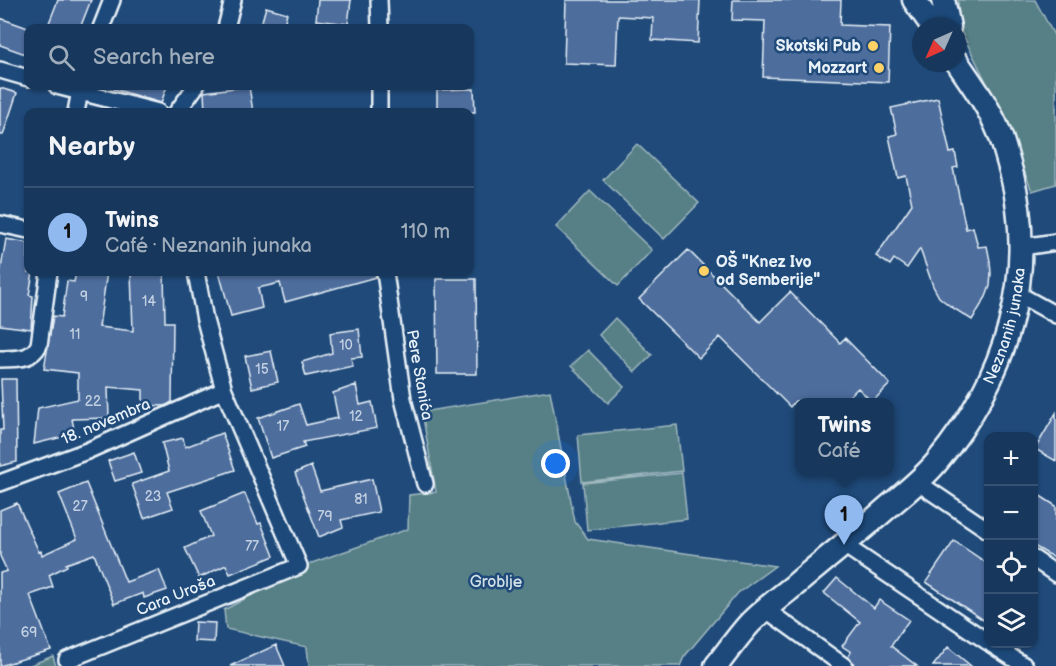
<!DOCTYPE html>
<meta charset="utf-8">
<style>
:root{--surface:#17385c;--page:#244365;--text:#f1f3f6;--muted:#9eacbb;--line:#365272;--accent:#90b9f0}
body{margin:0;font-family:"Balsamiq Sans",sans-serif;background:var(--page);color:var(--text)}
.controls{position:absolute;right:18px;bottom:18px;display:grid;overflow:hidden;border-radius:12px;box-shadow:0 2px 4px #0004}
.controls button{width:54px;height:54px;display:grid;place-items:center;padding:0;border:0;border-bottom:2px solid var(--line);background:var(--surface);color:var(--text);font:30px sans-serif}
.compass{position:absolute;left:912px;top:18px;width:54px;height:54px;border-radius:50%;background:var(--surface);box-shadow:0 2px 4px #0004;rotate:225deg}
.you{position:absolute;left:556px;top:464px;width:21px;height:21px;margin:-15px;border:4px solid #fff;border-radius:50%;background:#1a73e8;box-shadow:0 0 0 9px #1a73e833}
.badge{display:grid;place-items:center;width:39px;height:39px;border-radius:50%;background:var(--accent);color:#111;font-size:20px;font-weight:700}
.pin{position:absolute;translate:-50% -50px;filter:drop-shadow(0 2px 3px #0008)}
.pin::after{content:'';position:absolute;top:32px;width:21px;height:18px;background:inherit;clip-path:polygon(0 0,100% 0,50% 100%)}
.popup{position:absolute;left:795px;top:398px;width:99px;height:78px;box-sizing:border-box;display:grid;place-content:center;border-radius:12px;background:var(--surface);filter:drop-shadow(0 2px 4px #0005);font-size:20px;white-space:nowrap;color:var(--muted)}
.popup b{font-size:22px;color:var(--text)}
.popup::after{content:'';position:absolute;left:50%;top:100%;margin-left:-12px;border:12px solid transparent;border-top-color:var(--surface)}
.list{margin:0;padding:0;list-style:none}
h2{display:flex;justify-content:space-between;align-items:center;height:78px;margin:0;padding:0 24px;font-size:26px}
h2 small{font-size:20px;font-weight:400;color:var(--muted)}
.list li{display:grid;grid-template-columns:39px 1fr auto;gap:18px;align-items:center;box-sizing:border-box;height:90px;padding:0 24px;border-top:2px solid var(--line)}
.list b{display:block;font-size:22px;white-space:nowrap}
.list p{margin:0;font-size:20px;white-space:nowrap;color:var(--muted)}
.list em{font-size:20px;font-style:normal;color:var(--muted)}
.icon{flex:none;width:33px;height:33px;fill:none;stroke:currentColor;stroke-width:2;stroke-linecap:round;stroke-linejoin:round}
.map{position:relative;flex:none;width:1056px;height:666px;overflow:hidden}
.search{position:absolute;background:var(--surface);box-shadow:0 2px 4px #0004;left:24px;top:24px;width:450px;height:66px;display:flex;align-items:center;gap:15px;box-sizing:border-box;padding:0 21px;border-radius:12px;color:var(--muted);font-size:22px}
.panel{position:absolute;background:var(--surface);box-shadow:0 2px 4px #0004;left:24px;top:108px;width:450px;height:168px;border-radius:12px}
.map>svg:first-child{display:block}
.green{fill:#578086;stroke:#a0b8bf;stroke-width:1.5}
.building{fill:#4e6d9d;stroke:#e8f1f8;stroke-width:1.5}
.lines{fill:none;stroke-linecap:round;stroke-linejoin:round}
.street-casing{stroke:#e8f1f8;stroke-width:20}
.secondary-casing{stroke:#e8f1f8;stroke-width:27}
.street{stroke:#1f4a7a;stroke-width:15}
.secondary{stroke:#1f4a7a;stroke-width:22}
.poi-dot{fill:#ffd166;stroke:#1f4a7a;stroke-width:2}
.labels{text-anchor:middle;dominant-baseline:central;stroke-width:5;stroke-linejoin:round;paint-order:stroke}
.number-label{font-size:14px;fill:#c2d0e1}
.poi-label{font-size:16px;font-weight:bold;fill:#e8f1f8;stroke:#1f4a7a;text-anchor:end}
.street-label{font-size:16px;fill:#e8f1f8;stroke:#1f4a7a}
.park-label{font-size:16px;fill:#d2e0e7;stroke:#1f4a7a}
</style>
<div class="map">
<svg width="1056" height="666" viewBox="0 0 1056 666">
<rect width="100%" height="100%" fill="#1f4a7a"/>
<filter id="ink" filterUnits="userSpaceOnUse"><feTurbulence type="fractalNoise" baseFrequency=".0167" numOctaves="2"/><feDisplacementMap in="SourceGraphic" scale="12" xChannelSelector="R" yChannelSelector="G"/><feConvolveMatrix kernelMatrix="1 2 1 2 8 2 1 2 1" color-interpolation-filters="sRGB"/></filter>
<g filter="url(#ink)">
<!-- green -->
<path class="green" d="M958,0H1035L1056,39V184L1032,191L1003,116L959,27Z
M637,144L699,203L664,239L603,180Z
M590,191L652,250L618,286L556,227Z
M615,318L652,355L635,372L599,335Z
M588,350L624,387L608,403L571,366Z
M550,391L575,522L588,539L775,566L738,593L684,657L680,666H309L307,647L226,629L224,610L309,564L408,529L409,495L436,492L422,412Z
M677,425L682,471L582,482L578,435Z
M682,473L687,519L587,530L583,483Z
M53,656L56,666H28Z"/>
<!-- building -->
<path class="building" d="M58,0H91L80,28H47Z
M318,0H351L348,24L316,20Z
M566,0H700L698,43L652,40L653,18L618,16L616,65L564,63Z
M733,0H841L840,25L890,27L888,82L763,77L765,21L732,20Z
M266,7L287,13L283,28H260Z
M0,18L28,28V55L0,45Z
M115,86H167L161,103L114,89Z
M249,86L253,112H205L204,92Z
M0,88L17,93L3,135H0Z
M474,89L475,112H437V90Z
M938,98L950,153L955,152L958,167L953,168L966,229L973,227L978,247L987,246L990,261L991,273L990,286L986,297L972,320L950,306L939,297L933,286L920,249L907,268L894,259L890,265L876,256L912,204L906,176L898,178L889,136L897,134L891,108Z
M6,239L28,243V272H33L29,295L33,296L31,329L0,325V274Z
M688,250L760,322L790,292L840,343L845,338L890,384L872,402L858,388L843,402L795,401L790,407L720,337L699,358L639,299Z
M76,272H107L99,327L133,331L131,272H164L165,322H173L172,402L165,406L143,405V390L108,387L109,418L72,419L75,434L34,444L38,408L78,399V373L44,369L53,316L62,317L67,281L74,282Z
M219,272H375L376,277L285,302L280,283L258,288L262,308L231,316Z
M436,279H476L477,374H437Z
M359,329L362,357L351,358L353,366L306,376L302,362L332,353L330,333Z
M271,351L278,382L252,388L245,356Z
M1,379H16L17,462L0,466V430H3Z
M356,385L360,405L372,402L377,428L303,442L305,447L271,458L258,418L299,404L306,425L338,418L333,393Z
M1056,413V461L1035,449Z
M222,433L235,470L167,492L173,508L144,518L132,484L169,471L162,443L183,438L185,447Z
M134,452L141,473L115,481L108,461Z
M311,466L320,491L372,479L379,512L341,520L343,527L319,537L295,473Z
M86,483L126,582L159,570L167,590L144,598L143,593L114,604L94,554L66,564L67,566L49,575L53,587L30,595L51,650L0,666V573L7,571L0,556V510L17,503L39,552L41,551L42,555L77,539L59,494Z
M1034,492L1056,506V559L1034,546Z
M243,494H245L258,524L261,523L274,556L230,574L226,565L199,578L185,548L211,536L201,511Z
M954,541L988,564V623L926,582Z
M837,578L874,608L879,600L909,620L891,646L917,666H854L853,662L848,657L851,652L842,646L860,622L824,593Z
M195,622L215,623L214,642L194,641Z
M276,645L285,666H230Z
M948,647L971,666H933Z"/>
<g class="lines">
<!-- street casing -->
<g class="street-casing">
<path id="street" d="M379,0L380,28
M101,28L112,0
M226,28L233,0
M0,70L28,78
M57,86L158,112
M76,112L81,86
M177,112L196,86
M379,112V86
M0,224L28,230
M1022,247L1056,242
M385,272L403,399L425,484
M1018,294L1056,315
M0,359C17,358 30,361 39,345L49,272
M917,482L988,530
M0,483L87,451L224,390L205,320L196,272
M844,545L988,642
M1034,559L1056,574
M765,609L844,666
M991,644L1025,666
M67,660L299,566L224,390"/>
</g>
<!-- secondary casing -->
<g class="secondary-casing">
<g id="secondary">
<path d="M914,0L933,27"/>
<path d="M943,0L949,27"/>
<path id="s1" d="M716,666C727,652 738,636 750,623C764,609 780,597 795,585C823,561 851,539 879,515C898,498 920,482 936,463C1006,379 1038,278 1011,171C1007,158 1004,144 999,132C989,107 972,84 957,62"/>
</g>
</g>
<!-- street -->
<use href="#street" class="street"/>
<!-- secondary -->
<use href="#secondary" class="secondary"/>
</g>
</g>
<!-- markers -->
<g class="poi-dot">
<circle cx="873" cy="46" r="6"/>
<circle cx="879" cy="68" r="6"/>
<circle cx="704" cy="271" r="6"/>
</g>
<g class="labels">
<!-- number labels -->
<g class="number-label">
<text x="84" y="296">9</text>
<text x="149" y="301">14</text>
<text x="75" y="334">11</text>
<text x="346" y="345">10</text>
<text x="262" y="369">15</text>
<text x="93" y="401">22</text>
<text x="356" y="416">12</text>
<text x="283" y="426">17</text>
<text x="153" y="496">23</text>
<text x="361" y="499">81</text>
<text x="80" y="506">27</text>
<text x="325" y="516">79</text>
<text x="252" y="546">77</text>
<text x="29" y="632">69</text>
</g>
<!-- poi labels -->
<g class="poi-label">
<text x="861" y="46">Skotski Pub</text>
<text x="867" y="68">Mozzart</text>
<text x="716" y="262" text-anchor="start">OŠ "Knez Ivo<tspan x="716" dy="18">od Semberije"</tspan></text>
</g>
<!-- street labels -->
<g class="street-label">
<text stroke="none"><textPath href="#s1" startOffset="456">Neznanih junaka</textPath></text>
<text transform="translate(419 375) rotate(80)">Pere Stanića</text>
<text transform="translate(106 422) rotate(-23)">18. novembra</text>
<text transform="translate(176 596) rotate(-22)">Cara Uroša</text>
</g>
<!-- park labels -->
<g class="park-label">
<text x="496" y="582">Groblje</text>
</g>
</g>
</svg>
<div class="controls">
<button>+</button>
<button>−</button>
<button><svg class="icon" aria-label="locate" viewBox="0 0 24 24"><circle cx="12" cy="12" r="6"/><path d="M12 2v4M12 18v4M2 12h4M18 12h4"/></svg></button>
<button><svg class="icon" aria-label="layers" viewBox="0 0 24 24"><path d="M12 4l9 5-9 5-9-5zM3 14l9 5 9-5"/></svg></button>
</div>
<svg class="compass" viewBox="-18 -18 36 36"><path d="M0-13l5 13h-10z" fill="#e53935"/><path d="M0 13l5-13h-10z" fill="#9eacbb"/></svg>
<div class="you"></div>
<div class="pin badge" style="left:844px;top:545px">1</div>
<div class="popup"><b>Twins</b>Café</div>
<div class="search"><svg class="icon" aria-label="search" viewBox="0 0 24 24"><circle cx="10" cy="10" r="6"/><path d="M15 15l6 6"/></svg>Search here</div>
<section class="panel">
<h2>Nearby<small></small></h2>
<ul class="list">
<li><span class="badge">1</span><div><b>Twins</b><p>Café · Neznanih junaka</p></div><em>110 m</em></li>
</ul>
</section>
</div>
